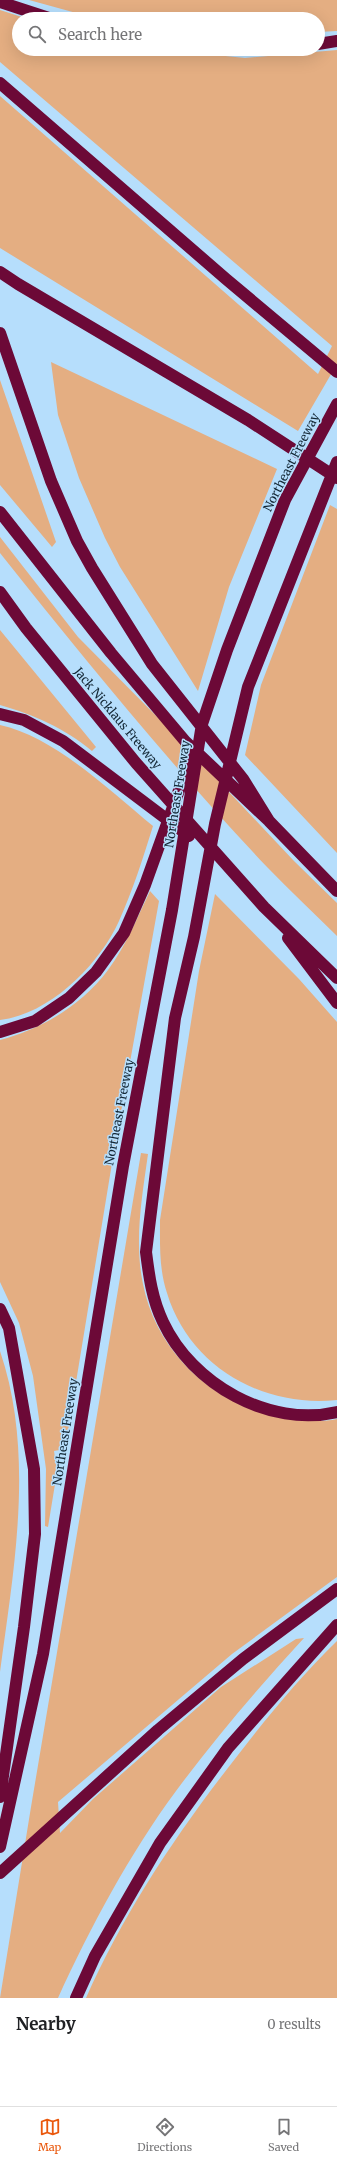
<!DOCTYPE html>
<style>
:root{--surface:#fff;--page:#f2f2f2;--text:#202124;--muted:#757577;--line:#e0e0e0;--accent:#ea580c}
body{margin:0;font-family:Merriweather,serif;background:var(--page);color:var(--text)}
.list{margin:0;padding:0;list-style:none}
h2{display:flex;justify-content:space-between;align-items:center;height:52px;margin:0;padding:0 16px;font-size:17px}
h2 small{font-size:13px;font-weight:400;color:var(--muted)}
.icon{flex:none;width:22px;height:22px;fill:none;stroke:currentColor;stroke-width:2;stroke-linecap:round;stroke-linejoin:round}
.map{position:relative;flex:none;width:337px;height:1998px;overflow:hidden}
.search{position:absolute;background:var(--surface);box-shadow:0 4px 16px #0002;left:12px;right:12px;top:12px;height:44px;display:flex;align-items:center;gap:10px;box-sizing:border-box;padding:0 14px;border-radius:22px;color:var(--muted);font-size:15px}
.sheet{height:108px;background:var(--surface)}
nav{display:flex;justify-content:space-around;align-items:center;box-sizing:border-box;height:56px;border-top:1px solid var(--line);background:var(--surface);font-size:11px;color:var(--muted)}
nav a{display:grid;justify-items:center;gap:2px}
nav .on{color:var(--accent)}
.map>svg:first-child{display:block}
.green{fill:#e4ae82}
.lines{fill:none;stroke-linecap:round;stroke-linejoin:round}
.highway{stroke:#6c0937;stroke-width:12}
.labels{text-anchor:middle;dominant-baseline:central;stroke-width:3;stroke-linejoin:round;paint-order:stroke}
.street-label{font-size:12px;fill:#122634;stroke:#b6defc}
</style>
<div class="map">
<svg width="337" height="1998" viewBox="0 0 337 1998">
<rect width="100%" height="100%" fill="#b6defc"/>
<!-- green -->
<path class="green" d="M29,0H337V31L318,32V19H98Z
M0,10L28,19H19V49H157L245,58L337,50V364L298,431L0,248V96L318,374L332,346L0,62Z
M51,362L277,469L229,587L198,691L120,567L105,538L79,478L58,415Z
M0,380L56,542L52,547L0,485Z
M330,505L337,509V853L245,755L261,685Z
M0,537L78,637L180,740L294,861L337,903V936C314,913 290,891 268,868C173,768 86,661 0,553Z
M0,630L96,747L92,751C64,728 35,715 0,705Z
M0,725C55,737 110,791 153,826C143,858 133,890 119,921C99,965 50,1014 0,1020Z
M150,891L159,901L114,1151L65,1449L54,1451L57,1472L48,1527L45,1526L46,1469L33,1376L19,1323L0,1282V1040C42,1029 82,1005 108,970C126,946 137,918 150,891Z
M215,894L299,979L337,1022V1400C262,1408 189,1366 167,1293C159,1269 160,1245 160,1220L199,971Z
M141,1153L148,1154C142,1197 134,1241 143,1284C157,1357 222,1412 295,1420C308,1421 324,1422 337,1419V1577L232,1654L58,1802L60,1833L93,1799L221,1687L296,1639L304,1638C259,1687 216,1737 176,1791C130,1853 90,1928 58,1998H0L31,1807Z
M0,1351C35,1454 14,1567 0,1672Z
M337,1641V1998H86C125,1910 179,1830 238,1755C269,1715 301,1676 337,1641Z"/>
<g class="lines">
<!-- highway -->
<path class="highway" d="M0,2L52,19
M318,44L337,41
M248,49H260
M0,83L226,279L337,372
M0,272L18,284L248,420L337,478
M0,333L51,481L77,541L92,568L152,664L243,779L269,821
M337,462L248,687L215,824L194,937L175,1018L146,1252C149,1276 152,1299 163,1322C192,1384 269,1428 337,1412
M0,512L111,653L185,741L269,821L337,891
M0,592L26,628L136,763L264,907L337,978
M0,714L24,720L63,741L189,836
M288,938L337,1003
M0,1032L35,1021L69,998L96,972L124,933L145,885L192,754
M0,1309L9,1328L34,1469L35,1534L24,1627L0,1797
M0,1847L43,1654L123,1166L172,910L202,724L227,650L285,500L337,404
M0,1873L158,1730L243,1659L337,1589
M76,1998L95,1956L160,1843L228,1748L337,1625"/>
</g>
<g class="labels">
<!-- street labels -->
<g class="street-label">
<text transform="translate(291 462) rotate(-63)">Northeast Freeway</text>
<text transform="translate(118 718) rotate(50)">Jack Nicklaus Freeway</text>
<text transform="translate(177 794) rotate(-81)">Northeast Freeway</text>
<text transform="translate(119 1112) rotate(-79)">Northeast Freeway</text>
<text transform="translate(65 1432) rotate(-81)">Northeast Freeway</text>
</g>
</g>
</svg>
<div class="search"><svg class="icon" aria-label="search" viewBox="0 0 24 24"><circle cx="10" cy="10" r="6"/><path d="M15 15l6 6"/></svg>Search here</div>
</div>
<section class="sheet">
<h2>Nearby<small>0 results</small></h2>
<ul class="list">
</ul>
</section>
<nav>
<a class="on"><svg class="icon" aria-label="map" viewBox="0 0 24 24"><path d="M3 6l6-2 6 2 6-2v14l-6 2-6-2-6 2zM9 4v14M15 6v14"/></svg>Map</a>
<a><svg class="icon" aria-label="directions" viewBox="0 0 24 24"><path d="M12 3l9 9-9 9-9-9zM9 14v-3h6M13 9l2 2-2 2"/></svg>Directions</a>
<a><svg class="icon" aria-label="saved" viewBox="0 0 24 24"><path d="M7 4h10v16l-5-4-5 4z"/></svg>Saved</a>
</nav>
